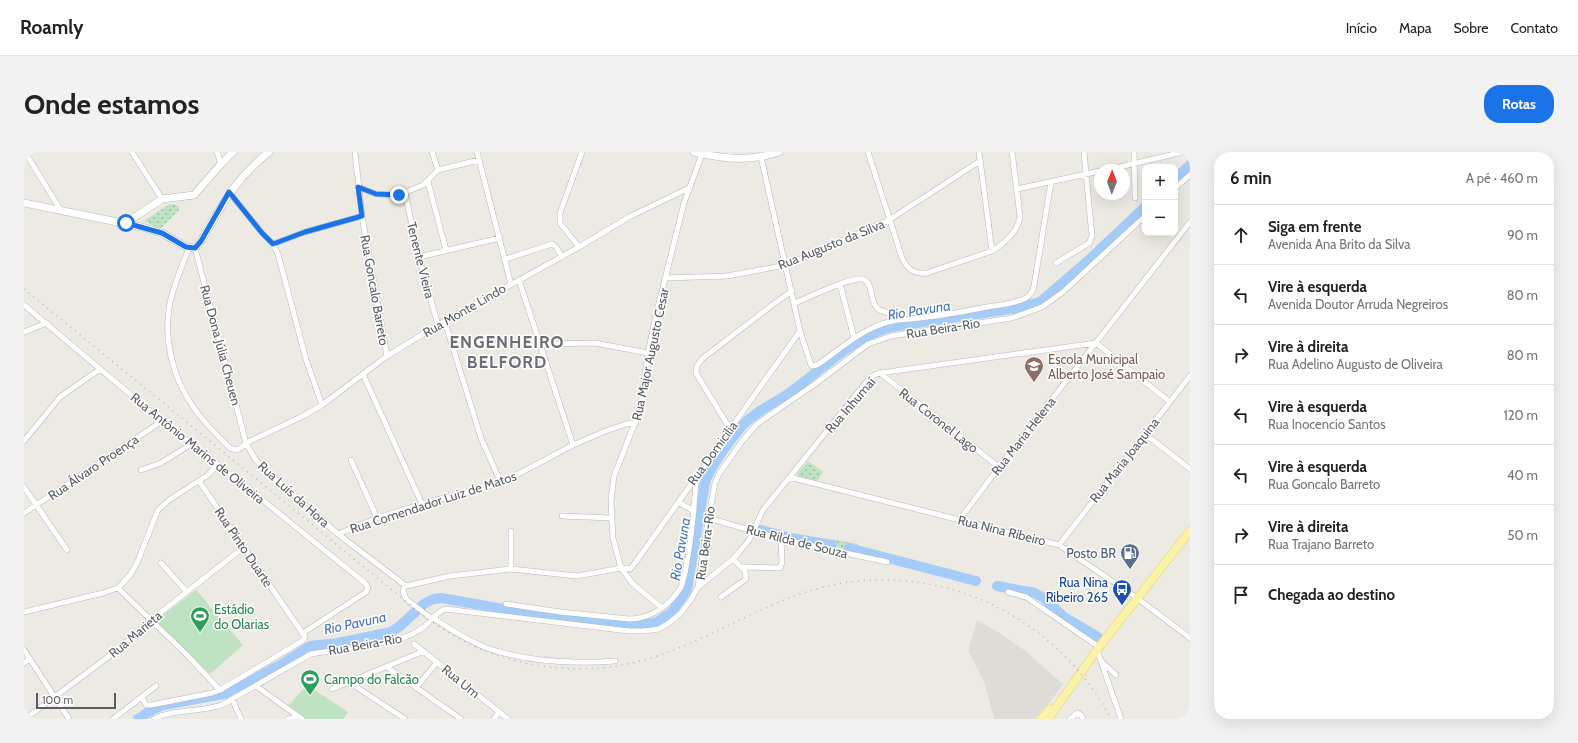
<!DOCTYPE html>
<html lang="pt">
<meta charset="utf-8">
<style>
:root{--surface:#fff;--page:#f2f2f2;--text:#222;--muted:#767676;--line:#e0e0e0;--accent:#1a73e8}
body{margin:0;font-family:Cabin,sans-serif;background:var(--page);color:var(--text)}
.controls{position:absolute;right:12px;top:12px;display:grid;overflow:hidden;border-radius:8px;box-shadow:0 4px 16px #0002}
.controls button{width:36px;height:36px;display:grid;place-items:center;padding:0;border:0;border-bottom:1px solid var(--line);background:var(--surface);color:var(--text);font:20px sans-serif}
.compass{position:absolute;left:1070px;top:12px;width:36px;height:36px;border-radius:50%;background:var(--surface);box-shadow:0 4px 16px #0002;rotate:1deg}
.scale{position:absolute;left:12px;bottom:10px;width:80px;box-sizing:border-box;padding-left:4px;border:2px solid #5a5d61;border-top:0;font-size:11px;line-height:14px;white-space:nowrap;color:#5a5d61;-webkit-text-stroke:3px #fff;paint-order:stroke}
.stop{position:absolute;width:12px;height:12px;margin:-9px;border:3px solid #1a73e8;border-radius:50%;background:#fff}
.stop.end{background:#1a73e8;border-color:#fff;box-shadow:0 1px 4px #0008}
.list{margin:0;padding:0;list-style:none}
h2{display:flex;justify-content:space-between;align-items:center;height:52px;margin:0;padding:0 16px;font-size:17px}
h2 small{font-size:13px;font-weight:400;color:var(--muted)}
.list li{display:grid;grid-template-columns:26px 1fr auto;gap:12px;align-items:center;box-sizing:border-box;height:60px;padding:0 16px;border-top:1px solid var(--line)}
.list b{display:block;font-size:15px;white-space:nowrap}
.list p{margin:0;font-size:13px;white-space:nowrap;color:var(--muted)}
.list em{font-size:13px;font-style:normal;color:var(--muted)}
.icon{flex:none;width:22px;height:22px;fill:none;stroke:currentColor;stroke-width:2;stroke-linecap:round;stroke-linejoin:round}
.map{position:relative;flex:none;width:1166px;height:567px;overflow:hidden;border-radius:16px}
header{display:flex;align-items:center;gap:24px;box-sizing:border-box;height:56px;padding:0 20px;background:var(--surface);border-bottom:1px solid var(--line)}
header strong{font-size:19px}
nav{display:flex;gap:22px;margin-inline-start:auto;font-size:14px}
.intro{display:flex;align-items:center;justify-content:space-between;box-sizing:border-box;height:96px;padding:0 24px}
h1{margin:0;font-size:28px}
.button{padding:10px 18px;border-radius:16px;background:var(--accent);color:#fff;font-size:14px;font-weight:700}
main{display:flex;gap:24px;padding:0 24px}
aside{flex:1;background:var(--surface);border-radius:16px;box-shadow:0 4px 16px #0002}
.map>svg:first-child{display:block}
.industrial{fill:#dddcd6}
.park{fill:url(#park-dots)}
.pitch{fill:#bfe2c3}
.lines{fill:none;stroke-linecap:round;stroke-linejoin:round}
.river{stroke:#a5ccf9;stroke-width:10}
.minor-casing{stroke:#b4b7bb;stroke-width:6}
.secondary-casing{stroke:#b5b7bd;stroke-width:8}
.primary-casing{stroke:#e7cd60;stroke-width:9}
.minor{stroke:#fff;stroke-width:5}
.secondary{stroke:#fff;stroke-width:7}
.primary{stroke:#f9f3aa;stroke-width:8}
.rail{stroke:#b2b3b3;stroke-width:1.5;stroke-dasharray:1 5;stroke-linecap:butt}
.route{stroke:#1a73e8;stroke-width:5}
.labels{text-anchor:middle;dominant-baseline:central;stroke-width:3;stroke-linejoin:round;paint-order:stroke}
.street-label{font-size:13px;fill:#5a5d61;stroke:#fff}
.education-label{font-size:13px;fill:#785e54;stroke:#fff;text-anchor:start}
.service-label{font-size:13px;fill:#4e5e75;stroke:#fff;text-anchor:end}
.transit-label{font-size:13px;fill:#164399;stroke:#fff;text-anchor:end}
.leisure-label{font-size:13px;fill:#27864d;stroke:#fff;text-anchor:start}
.water-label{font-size:14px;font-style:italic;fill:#4a76ba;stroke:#fff}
.district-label{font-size:17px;font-weight:bold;letter-spacing:1px;fill:#6b6e73;stroke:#fff}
</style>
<header>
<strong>Roamly</strong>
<nav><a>Início</a><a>Mapa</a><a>Sobre</a><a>Contato</a></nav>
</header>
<div class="intro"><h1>Onde estamos</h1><a class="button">Rotas</a></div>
<main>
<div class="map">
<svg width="1166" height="567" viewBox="0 0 1166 567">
<defs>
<pattern id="park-dots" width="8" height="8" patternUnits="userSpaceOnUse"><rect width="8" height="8" fill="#bfe2c3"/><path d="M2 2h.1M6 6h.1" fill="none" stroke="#9ebaa2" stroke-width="1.8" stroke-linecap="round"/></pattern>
</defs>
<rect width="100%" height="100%" fill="#eceae2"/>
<!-- industrial -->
<path class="industrial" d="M953,468L977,482L1000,498L1039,532L1026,550L1010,567H970L960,529L944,499Z"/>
<!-- park -->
<path class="park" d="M148,52L154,54L155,58L136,77L120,69L144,53Z
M784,309L799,320L793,329L776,325L773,322Z
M808,387L834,392L833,396L825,395L824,398L809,394V391H807Z"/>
<!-- pitch -->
<path class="pitch" d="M172,438L219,493L186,522L131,469Z
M283,533L324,560L319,567H280L264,554Z"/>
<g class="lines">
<!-- river -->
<path class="river" d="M1151,27L1166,13
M737,378L767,386L808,393
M825,396L952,429
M973,434L1011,441L1020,446L1040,465L1074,485
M114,567L128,558L139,553L205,541L258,512L286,494L314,491L367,480L376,474L401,451L410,447L417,446L497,460L554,467L611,473L631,471L647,461L663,438L681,331C685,316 707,287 717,275C730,260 749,252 765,241C798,218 827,186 867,175L993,156L1016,150L1066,107L1121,55"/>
<!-- minor casing -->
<g class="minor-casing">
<path id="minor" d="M1,0L36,57
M108,0L138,47
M193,0L197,12
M331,0L338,64L363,204
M408,0L414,18
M453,0L487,132
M844,0L878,106C884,118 890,122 903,121L968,99C981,91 994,80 996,64L988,0
M955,0L968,99
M1110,0L1111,46
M737,5L776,179L787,213L788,214L793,213C818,196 843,172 874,168
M1083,18L1159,0
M404,30L422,98
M335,35L352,42L375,43L399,33L414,18L455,8
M1151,36L1166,23
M993,37L1076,19
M205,40L238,81L249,92L254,102L282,207L298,253
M381,41L395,105L414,173
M249,92L281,80L338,64
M555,95L536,71V61L558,0
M165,96C158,114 150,132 146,151C139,185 148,224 168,253C178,269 193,283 206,296C214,300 217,296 222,291L281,263L298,253L363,204L414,173L555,95L605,65L665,36
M171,96L222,291L231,307L239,316L314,382L382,434L426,424L487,417L553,424L597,416L606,417L611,411L776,179
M395,105L476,86
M482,107L528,92L532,95L538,105
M1032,111L1065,91L1068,84L1060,0
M641,126L703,124L762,113L865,68L956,9
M495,128L549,293
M816,132L830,186
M771,151C783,146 831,122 841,128C849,133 846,149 853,156C856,159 860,159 864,161C868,162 871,165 874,168C904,166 934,161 963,155C975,153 991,152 1002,146C1009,142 1010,135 1011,128L1027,30
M0,153L138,269L225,337L341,431L344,436L342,440L279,481
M421,170L457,286L477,331
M0,180L23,171
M517,192L571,191L624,201
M856,221L975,315
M339,222L398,352
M706,277L672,221L673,214L678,207L751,151L768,139
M1121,282L1166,317
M0,289L36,245L76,217
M327,308L353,366
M117,318L137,311L167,292
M765,325L1035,393L1113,446L1166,486
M0,335L43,398
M654,350L670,359
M0,361L138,269
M538,364L587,366
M684,366L757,387L863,410
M936,367L975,315L1166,70
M314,382L353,366L398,352L477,331L549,293L579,280L602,272L612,271
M1035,393L1166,224
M137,411L163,440
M718,415L756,416L758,410L757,387
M487,417V379
M381,434L379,439L382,447L408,467
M674,435L709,407L716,399L725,388L739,358L844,228L850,223L856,221L1072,191L1146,250
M94,436L163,503L196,538
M984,440L1002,445L1075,495
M697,445L722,427L721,419L709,407
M482,452L536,460L605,467C626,467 646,454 657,435C661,426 662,414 664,405C668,378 671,353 672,326
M638,456L609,432L597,416L589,386L587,349L590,324L616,258L624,201L633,159L660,51L678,2
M0,460L79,441L94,436L106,423L113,411L134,358L145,348L184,323L193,313
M409,466C426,477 444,489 463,496C503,510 548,512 591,509
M390,492L484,567
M0,498L45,567
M1073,498L1097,567
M1077,509L1092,523
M0,511L6,507
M363,515L437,567
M325,530L381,567
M232,534L278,567
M392,536L413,510
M308,537L400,499
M118,545L122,553H127L188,541L196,538L278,489L281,485L175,329
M208,547L217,567
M1,567L92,499L127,468L220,395
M89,567L132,534
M130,567C152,555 190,562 208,547L287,502L373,488C383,485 392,481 401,474C408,468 413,459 422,457L605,479H620L635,477L645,471L657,461L666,449L674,435L684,369L691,331L695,322L719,288L733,272L791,232L844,192L867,184L988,166L1018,155L1039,140L1121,64
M264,567L273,564
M470,567L475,560
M1046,567L1053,561L1057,563L1059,567"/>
</g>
<!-- secondary casing -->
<g class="secondary-casing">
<path id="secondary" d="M670,0C701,7 724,10 755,0
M0,51L118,75L138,81L162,95L171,96L177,89C198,53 211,27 245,0
M102,71L138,47L170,43L197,12L209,0"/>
</g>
<!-- primary casing -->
<g class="primary-casing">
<path id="primary" d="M1017,567L1026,557
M1024,567L1075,495L1166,379"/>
</g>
<!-- minor -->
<use href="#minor" class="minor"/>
<!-- secondary -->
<use href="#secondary" class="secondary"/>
<!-- primary -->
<use href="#primary" class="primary"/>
<!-- rail -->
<path class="rail" d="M0,137L384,451C396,461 409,471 422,479C471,509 528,522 585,515C653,507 710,466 773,443C895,399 1027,454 1087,567"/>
</g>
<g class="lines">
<!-- route -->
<path class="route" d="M102,71L138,81L162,95L171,96L177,89L205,40L238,81L249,92L281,80L338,64L334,35L352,42L375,43"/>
</g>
<!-- icons -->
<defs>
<g id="school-pin" transform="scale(1)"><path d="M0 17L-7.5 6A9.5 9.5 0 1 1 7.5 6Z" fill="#8d6e63" stroke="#fff"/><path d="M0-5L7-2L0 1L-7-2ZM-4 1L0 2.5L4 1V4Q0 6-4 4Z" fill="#fff"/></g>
<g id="fuel-pin" transform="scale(1)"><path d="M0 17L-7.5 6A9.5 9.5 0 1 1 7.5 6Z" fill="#5c6f8a" stroke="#fff"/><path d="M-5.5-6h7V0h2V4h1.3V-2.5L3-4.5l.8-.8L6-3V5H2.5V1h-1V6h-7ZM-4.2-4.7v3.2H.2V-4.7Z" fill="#fff"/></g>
<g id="bus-pin" transform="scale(1)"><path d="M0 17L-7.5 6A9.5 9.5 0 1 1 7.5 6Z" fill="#1a4fb4" stroke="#fff"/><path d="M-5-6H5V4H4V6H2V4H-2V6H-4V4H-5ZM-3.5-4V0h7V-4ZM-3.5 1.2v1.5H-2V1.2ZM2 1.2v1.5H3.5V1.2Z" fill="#fff"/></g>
<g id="stadium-pin" transform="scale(1)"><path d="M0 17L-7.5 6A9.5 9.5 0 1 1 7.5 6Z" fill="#2e9e5b" stroke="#fff"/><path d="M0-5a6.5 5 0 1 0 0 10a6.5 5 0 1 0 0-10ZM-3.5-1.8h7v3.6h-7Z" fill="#fff"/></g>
</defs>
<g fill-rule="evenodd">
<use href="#school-pin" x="1010" y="214"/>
<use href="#fuel-pin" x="1106" y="401"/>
<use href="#bus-pin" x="1098" y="437"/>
<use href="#stadium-pin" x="176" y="464"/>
<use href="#stadium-pin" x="286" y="527"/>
</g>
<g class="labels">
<!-- street labels -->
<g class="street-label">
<text transform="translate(807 92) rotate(-22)">Rua Augusto da Silva</text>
<text transform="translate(397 108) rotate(76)">Tenente Vieira</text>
<text transform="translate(351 138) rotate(80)">Rua Goncalo Barreto</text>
<text transform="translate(440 158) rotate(-30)">Rua Monte Lindo</text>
<text transform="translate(919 176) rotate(-9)">Rua Beira-Rio</text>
<text transform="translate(197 193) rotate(75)">Rua Dona Júlia Cheuen</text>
<text transform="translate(626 202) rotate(-78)">Rua Major Augusto Cesar</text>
<text transform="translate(826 253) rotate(-49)">Rua Inhumaí</text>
<text transform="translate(915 268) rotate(38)">Rua Coronel Lago</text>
<text transform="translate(999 284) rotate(-52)">Rua Maria Helena</text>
<text transform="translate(174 296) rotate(39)">Rua Antônio Marins de Oliveira</text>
<text transform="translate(688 301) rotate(-54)">Rua Domicilia</text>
<text transform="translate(1100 308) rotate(-52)">Rua Maria Joaquina</text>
<text transform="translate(69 315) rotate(-34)">Rua Álvaro Proença</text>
<text transform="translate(270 342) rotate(42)">Rua Luís da Hora</text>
<text transform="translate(409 350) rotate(-18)">Rua Comendador Luiz de Matos</text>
<text transform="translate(978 378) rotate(14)">Rua Nina Ribeiro</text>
<text transform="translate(773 389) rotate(14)">Rua Rilda de Souza</text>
<text transform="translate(681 391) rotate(-82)">Rua Beira-Rio</text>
<text transform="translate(220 395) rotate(56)">Rua Pinto Duarte</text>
<text transform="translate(111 482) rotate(-40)">Rua Marieta</text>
<text transform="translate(341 492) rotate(-10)">Rua Beira-Rio</text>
<text transform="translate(437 529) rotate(39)">Rua Um</text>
</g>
<!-- education labels -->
<g class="education-label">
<text x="1024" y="207">Escola Municipal<tspan x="1024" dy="15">Alberto José Sampaio</tspan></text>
</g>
<!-- service labels -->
<g class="service-label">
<text x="1092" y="401">Posto BR</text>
</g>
<!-- transit labels -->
<g class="transit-label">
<text x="1084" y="430">Rua Nina<tspan x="1084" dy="15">Ribeiro 265</tspan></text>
</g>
<!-- leisure labels -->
<g class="leisure-label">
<text x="190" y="457">Estádio<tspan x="190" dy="15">do Olarias</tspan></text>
<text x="300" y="527">Campo do Falcão</text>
</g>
<!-- water labels -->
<g class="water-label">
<text transform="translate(895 158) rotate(-9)">Rio Pavuna</text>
<text transform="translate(656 397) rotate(-80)">Rio Pavuna</text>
<text transform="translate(331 471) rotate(-12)">Rio Pavuna</text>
</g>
<!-- district labels -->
<g class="district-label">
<text x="483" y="190">ENGENHEIRO<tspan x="483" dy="20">BELFORD</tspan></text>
</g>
</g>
</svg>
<div class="controls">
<button>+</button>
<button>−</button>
</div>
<svg class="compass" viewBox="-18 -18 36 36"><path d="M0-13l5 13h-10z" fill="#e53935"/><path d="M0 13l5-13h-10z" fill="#767676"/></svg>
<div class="scale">100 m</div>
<div class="stop" style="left:102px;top:71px"></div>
<div class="stop end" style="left:375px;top:43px"></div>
</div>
<aside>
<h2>6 min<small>A pé · 460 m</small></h2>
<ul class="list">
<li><svg class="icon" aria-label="ahead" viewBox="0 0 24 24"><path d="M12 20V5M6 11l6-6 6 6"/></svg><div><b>Siga em frente</b><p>Avenida Ana Brito da Silva</p></div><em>90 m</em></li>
<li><svg class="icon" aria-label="left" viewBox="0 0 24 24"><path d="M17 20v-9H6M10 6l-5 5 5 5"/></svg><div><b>Vire à esquerda</b><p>Avenida Doutor Arruda Negreiros</p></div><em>80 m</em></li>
<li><svg class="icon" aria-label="right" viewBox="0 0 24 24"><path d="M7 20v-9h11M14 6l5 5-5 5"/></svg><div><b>Vire à direita</b><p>Rua Adelino Augusto de Oliveira</p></div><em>80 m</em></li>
<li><svg class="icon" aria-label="left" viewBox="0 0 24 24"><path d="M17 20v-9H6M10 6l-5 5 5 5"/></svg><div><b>Vire à esquerda</b><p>Rua Inocencio Santos</p></div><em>120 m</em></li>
<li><svg class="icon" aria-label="left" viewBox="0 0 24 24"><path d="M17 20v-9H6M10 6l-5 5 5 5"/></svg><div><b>Vire à esquerda</b><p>Rua Goncalo Barreto</p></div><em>40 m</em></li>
<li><svg class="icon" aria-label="right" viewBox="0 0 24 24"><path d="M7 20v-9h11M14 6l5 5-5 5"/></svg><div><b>Vire à direita</b><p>Rua Trajano Barreto</p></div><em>50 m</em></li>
<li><svg class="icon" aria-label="arrive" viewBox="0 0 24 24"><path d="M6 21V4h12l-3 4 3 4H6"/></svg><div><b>Chegada ao destino</b></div></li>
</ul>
</aside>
</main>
